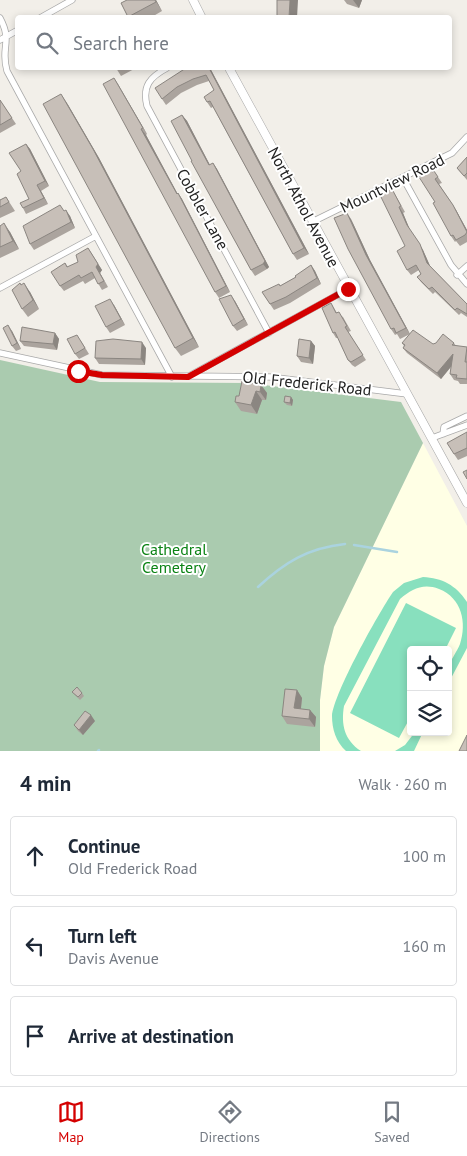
<!DOCTYPE html>
<meta charset="utf-8">
<style>
:root{--surface:#fff;--page:#f2f2f3;--text:#1f2937;--muted:#747a83;--line:#e0e1e3;--accent:#d40000}
body{margin:0;font-family:"PT Sans",sans-serif;background:var(--page);color:var(--text)}
.controls{position:absolute;right:15px;bottom:15px;display:grid;overflow:hidden;border-radius:5px;box-shadow:0 2px 8px #0003}
.controls button{width:45px;height:45px;display:grid;place-items:center;padding:0;border:0;border-bottom:1px solid var(--line);background:var(--surface);color:var(--text);font:25px sans-serif}
.stop{position:absolute;width:15px;height:15px;margin:-11px;border:4px solid #d40000;border-radius:50%;background:#fff}
.stop.end{background:#d40000;border-color:#fff;box-shadow:0 1px 5px #0008}
.list{margin:0;padding:0;list-style:none}
h2{display:flex;justify-content:space-between;align-items:center;height:65px;margin:0;padding:0 20px;font-size:21px}
h2 small{font-size:16px;font-weight:400;color:var(--muted)}
.list li{display:grid;grid-template-columns:32px 1fr auto;gap:15px;align-items:center;box-sizing:border-box;height:80px;margin:0 10px 10px;padding:0 10px;border:1px solid var(--line);border-radius:5px}
.list b{display:block;font-size:19px;white-space:nowrap}
.list p{margin:0;font-size:16px;white-space:nowrap;color:var(--muted)}
.list em{font-size:16px;font-style:normal;color:var(--muted)}
.icon{flex:none;width:28px;height:28px;fill:none;stroke:currentColor;stroke-width:2;stroke-linecap:round;stroke-linejoin:round}
.map{position:relative;flex:none;width:467px;height:751px;overflow:hidden}
.search{position:absolute;background:var(--surface);box-shadow:0 2px 8px #0003;left:15px;right:15px;top:15px;height:55px;display:flex;align-items:center;gap:12px;box-sizing:border-box;padding:0 18px;border-radius:5px;color:var(--muted);font-size:19px}
.sheet{height:335px;background:var(--surface)}
nav{display:flex;justify-content:space-around;align-items:center;box-sizing:border-box;height:70px;border-top:1px solid var(--line);background:var(--surface);font-size:14px;color:var(--muted)}
nav a{display:grid;justify-items:center;gap:2px}
nav .on{color:var(--accent)}
.map>svg:first-child{display:block}
.education{fill:#ffffe5;fill-rule:evenodd}
.cemetery{fill:#aacbaf}
.pitch{fill:#88e0be}
.lines{fill:none;stroke-linecap:round;stroke-linejoin:round}
.stream{stroke:#aad3df;stroke-width:2.5}
.minor-casing{stroke:#a9a9a9;stroke-width:7}
.tertiary-casing{stroke:#a9a9a9;stroke-width:9}
.minor{stroke:#fff;stroke-width:5.5}
.tertiary{stroke:#fff;stroke-width:8}
.wall{fill:#aba49e}
.shaded-wall{fill:#8b8681}
.building{fill:#c7bfb8;stroke:#8b8681}
.route{stroke:#d40000;stroke-width:6}
.labels{text-anchor:middle;dominant-baseline:central;stroke-width:4;stroke-linejoin:round;paint-order:stroke}
.street-label{font-size:16px;fill:#222;stroke:#fff}
.park-label{font-size:16px;fill:#0c8416;stroke:#fff}
</style>
<div class="map">
<svg width="467" height="751" viewBox="0 0 467 751">
<rect width="100%" height="100%" fill="#f2efe9"/>
<!-- education -->
<path class="education" d="M423,443L467,526V751H320V700L324,666L334,627ZM411,650H448V732H411Z"/>
<!-- cemetery -->
<path class="cemetery" d="M0,360L100,382L248,383L401,402L423,443L334,627L324,666L320,700V751H0Z"/>
<!-- pitch -->
<path class="pitch" d="M423,577C442,578 456,585 467,602V648L448,684C448,679 447,674 448,669C450,660 457,652 460,644C467,623 462,598 439,589C423,583 412,589 400,599L344,706C341,724 344,740 361,751H346C336,742 332,729 332,716C334,693 378,614 393,592L404,583Z
M406,603L456,628L445,650H411V716L399,738L350,713Z
M415,732H423L414,751H395L405,745Z"/>
<g class="lines">
<!-- stream -->
<path class="stream" d="M354,545L397,552
M258,587C285,562 308,548 345,544
M98,751L99,750"/>
<!-- minor casing -->
<g class="minor-casing">
<path id="minor" d="M0,18C13,42 0,48 7,71L172,377
M40,18L72,0
M0,40L18,30
M167,68C150,77 142,86 147,106L269,333
M403,178L451,265L467,284
M312,222L452,153L467,137
M457,275L467,266
M0,288L96,236
M0,353L102,375L270,377L407,394
M189,376L348,289
M443,434L444,427L467,416
M432,438L467,425"/>
</g>
<!-- tertiary casing -->
<g class="tertiary-casing">
<path id="tertiary" d="M193,0L202,18
M229,68L467,503"/>
</g>
<!-- minor -->
<use href="#minor" class="minor"/>
<!-- tertiary -->
<use href="#tertiary" class="tertiary"/>
</g>
<!-- wall -->
<path class="wall" d="M127,0H156L162,11L150,18H129L121,3Z
M344,0H362L359,8L347,4Z
M116,68H136L121,76Z
M190,68H210L309,254L297,260L293,254L213,107L211,108L207,102L214,90L209,81L197,85L181,93L166,105L162,99L188,69Z
M114,78L147,134L146,135L177,193H178L182,199L230,292L219,298L215,292Z
M0,100L16,124L0,133Z
M67,103L99,158L199,347L181,356L175,348Z
M182,115L187,121L210,165L213,163L217,169L269,267L267,269L255,276L251,270L192,161Z
M26,144L30,149L49,186L41,191L48,204L26,214L23,208L29,199L21,171Z
M467,157V180L457,168Z
M434,171L442,183L439,184L456,210L467,230V242L460,246L456,241L455,242L451,236L432,172Z
M392,189L405,212L403,213L410,230L423,250L430,266L467,304V317L461,313L459,315L435,292L433,294L421,282L417,277L421,274L419,270L411,275L407,270L405,246Z
M6,197L15,211L0,218V200Z
M64,211L70,216L75,228L34,250L30,244Z
M351,219L370,260L410,334L400,339L397,334L395,335L391,329Z
M0,226L10,232L19,249L0,258Z
M88,248L102,270L100,273L108,287L102,290L95,278L85,284L83,281L64,291L60,286L65,263L68,267L78,262Z
M311,265L315,271L321,284L290,303L274,310L262,292L280,286L296,277Z
M21,285L30,292L39,309L28,317L22,309Z
M235,301L248,325L237,331L233,326Z
M331,303L337,313L343,317L351,331L348,332L366,360L355,367L352,365L348,360L338,338H336L333,333Z
M114,305L125,325L110,333L106,327Z
M12,331L21,349L16,351L12,346Z
M55,333L59,339L57,350L24,346L20,341Z
M81,341L89,354L79,359L75,354Z
M311,341L315,346L313,364L301,362L297,356Z
M402,343L433,344L454,343L456,346L467,347V384H460L458,381L454,380L450,374L451,367L441,379L407,353L403,348L404,346Z
M146,348L145,365L99,364L95,358Z
M261,385L267,393L266,400H262L257,414L241,411L235,402L239,396Z
M291,397L293,400L292,406L287,405L284,402Z
M467,432V456L458,460L454,454Z
M297,690L302,698L301,709L310,710L316,717L315,727L287,724L282,716Z
M72,692L82,693L84,696L80,700Z
M95,721L83,735L78,731L74,725Z"/>
<!-- shaded-wall -->
<path class="shaded-wall" d="M155,0H156L162,11Z
M290,0H298L297,18H289Z
M353,0H362L359,8Z
M209,68H210L309,254L304,248Z
M114,78L118,84L147,134L143,128Z
M61,94L67,103L99,158L199,347L193,338Z
M182,115L187,121L213,171L209,165Z
M141,129L146,135L181,200L177,194Z
M26,144L30,149L49,186L45,181Z
M213,163L217,169L269,267L267,269L263,264Z
M435,179L456,210L467,230V232Z
M37,185L41,191L48,204L44,198Z
M178,193L182,199L230,292L226,286Z
M399,207L403,213L410,230L423,250L431,268L427,263L407,225Z
M66,210L70,216L75,228L71,222Z
M347,213L351,219L370,260L410,334L406,328L366,255Z
M4,223L10,232L19,249L13,241Z
M88,248L102,270L100,273L108,287L96,267Z
M311,265L315,271L321,284L317,278Z
M24,283L30,292L39,309L33,300Z
M231,295L235,301L248,325L244,319Z
M110,299L114,305L125,325L121,319Z
M8,325L12,331L21,349L17,343Z
M55,333L59,339L57,350L53,344Z
M311,341L315,346L313,364L309,358Z
M142,342L146,348L145,365L141,359Z
M453,354L457,359L441,379L437,373Z
M261,385L267,393L266,400L260,392Z
M256,391L262,400L257,414L251,405Z
M291,397L293,400L292,406L290,403Z
M297,690L302,698L300,716L294,708Z
M310,710L316,717L315,727L309,719Z
M91,715L95,721L83,735L79,730Z"/>
<!-- building -->
<path class="building" d="M127,0H155L156,2L128,17L121,3Z
M277,0H290L289,18H277Z
M186,68L188,69L190,68H209L304,248L293,254L210,101L207,102L204,97L214,90L206,75L193,79L177,87L162,99L155,88Z
M114,78L143,128L141,129L177,194L178,193L226,286L215,292L103,84Z
M61,94L93,149L193,338L175,348L43,104Z
M0,100L12,118L0,125Z
M182,115L209,165L213,163L265,261L263,264L251,270L191,161H192L171,121Z
M26,144L45,181L37,185L44,198L23,208L20,203L29,199L17,174L21,171L9,153Z
M467,157V173L464,176L457,168Z
M430,170L432,172L434,171L438,177L435,179L453,205L467,232L465,235L456,240L453,235L451,236L433,203L435,202L419,177Z
M392,189L401,206L399,207L407,225L420,244L427,263L467,304V314L457,308L455,310L432,287L429,289L417,277L421,274L416,265L407,270L397,251L405,246L380,195Z
M6,197L9,202L0,207V200Z
M60,205L64,211L66,210L71,222L30,244L23,226Z
M347,213L366,255L406,328L396,333L394,328L391,329L348,249L334,218Z
M4,223L13,241L0,247V226Z
M88,248L98,264L96,267L104,281L98,284L92,272L81,278L79,275L60,286L51,272L65,263L67,267L78,262L76,255Z
M311,265L317,278L286,297L270,304L262,292L279,284L280,286L296,277L295,276Z
M20,283L21,285L24,283L33,300L22,309L12,290Z
M231,295L244,319L233,326L219,299Z
M110,299L121,319L106,327L95,306Z
M331,303L336,313L339,312L347,326L345,327L363,355L351,362L348,360L335,332L333,333L322,308Z
M8,325L17,343L12,346L3,328Z
M22,327L55,333L53,344L20,341Z
M413,330L433,344L436,343L443,334L454,343L452,345L467,347L465,362H467V379L456,378L457,375L450,374L453,354L437,373L403,348L405,345L402,343Z
M77,335L85,348L75,354L67,339Z
M113,339L142,342L141,359L95,358L96,341Z
M299,339L311,341L309,358L297,356Z
M242,381L261,385L260,392L256,391L251,405L235,402L236,396H239Z
M285,396L291,397L290,403L284,402Z
M467,432V448L454,454L447,443Z
M467,470V479L463,472Z
M77,687L82,693L78,697L72,692Z
M285,689L297,690L294,708L310,710L309,719L282,716Z
M85,711L91,715L79,730L74,725Z
M467,735V751H459Z"/>
<g class="lines">
<!-- route -->
<path class="route" d="M78,371L102,375L188,377L348,289"/>
</g>
<g class="labels">
<!-- street labels -->
<g class="street-label">
<text transform="translate(392 183) rotate(-26)">Mountview Road</text>
<text transform="translate(304 207) rotate(62)">North Athol Avenue</text>
<text transform="translate(203 209) rotate(61)">Cobbler Lane</text>
<text transform="translate(307 383) rotate(6)">Old Frederick Road</text>
</g>
<!-- park labels -->
<g class="park-label">
<text x="174" y="549">Cathedral<tspan x="174" dy="18">Cemetery</tspan></text>
</g>
</g>
</svg>
<div class="controls">
<button><svg class="icon" aria-label="locate" viewBox="0 0 24 24"><circle cx="12" cy="12" r="6"/><path d="M12 2v4M12 18v4M2 12h4M18 12h4"/></svg></button>
<button><svg class="icon" aria-label="layers" viewBox="0 0 24 24"><path d="M12 4l9 5-9 5-9-5zM3 14l9 5 9-5"/></svg></button>
</div>
<div class="stop" style="left:78px;top:371px"></div>
<div class="stop end" style="left:348px;top:289px"></div>
<div class="search"><svg class="icon" aria-label="search" viewBox="0 0 24 24"><circle cx="10" cy="10" r="6"/><path d="M15 15l6 6"/></svg>Search here</div>
</div>
<section class="sheet">
<h2>4 min<small>Walk · 260 m</small></h2>
<ul class="list">
<li><svg class="icon" aria-label="ahead" viewBox="0 0 24 24"><path d="M12 20V5M6 11l6-6 6 6"/></svg><div><b>Continue</b><p>Old Frederick Road</p></div><em>100 m</em></li>
<li><svg class="icon" aria-label="left" viewBox="0 0 24 24"><path d="M17 20v-9H6M10 6l-5 5 5 5"/></svg><div><b>Turn left</b><p>Davis Avenue</p></div><em>160 m</em></li>
<li><svg class="icon" aria-label="arrive" viewBox="0 0 24 24"><path d="M6 21V4h12l-3 4 3 4H6"/></svg><div><b>Arrive at destination</b></div></li>
</ul>
</section>
<nav>
<a class="on"><svg class="icon" aria-label="map" viewBox="0 0 24 24"><path d="M3 6l6-2 6 2 6-2v14l-6 2-6-2-6 2zM9 4v14M15 6v14"/></svg>Map</a>
<a><svg class="icon" aria-label="directions" viewBox="0 0 24 24"><path d="M12 3l9 9-9 9-9-9zM9 14v-3h6M13 9l2 2-2 2"/></svg>Directions</a>
<a><svg class="icon" aria-label="saved" viewBox="0 0 24 24"><path d="M7 4h10v16l-5-4-5 4z"/></svg>Saved</a>
</nav>
